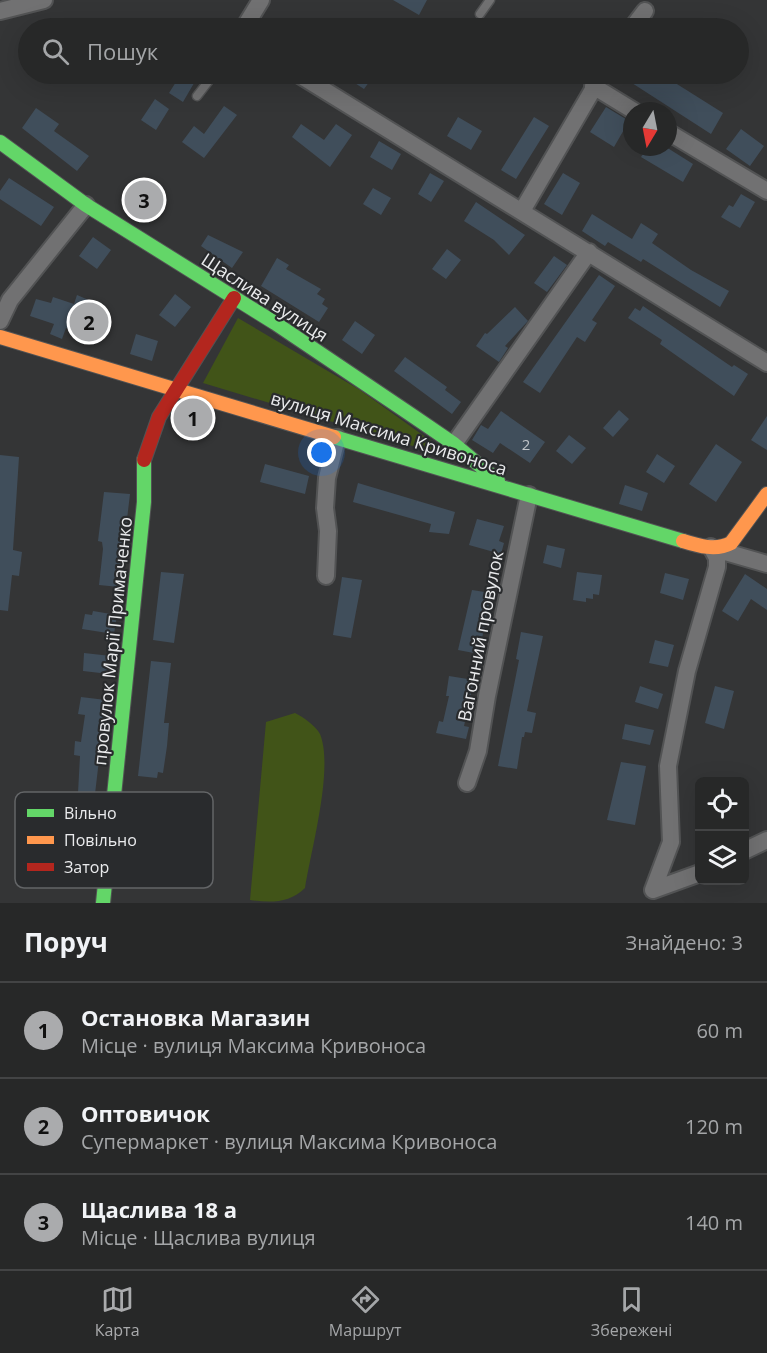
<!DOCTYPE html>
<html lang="uk">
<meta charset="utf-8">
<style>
:root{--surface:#272828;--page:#333434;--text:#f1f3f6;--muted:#a4a6a8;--line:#434445;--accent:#aaabad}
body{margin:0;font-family:"Open Sans",sans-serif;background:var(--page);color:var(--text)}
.controls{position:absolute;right:18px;bottom:18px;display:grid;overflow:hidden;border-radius:9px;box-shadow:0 6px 24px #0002}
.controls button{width:54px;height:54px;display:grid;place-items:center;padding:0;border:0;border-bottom:2px solid var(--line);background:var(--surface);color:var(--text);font:30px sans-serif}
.compass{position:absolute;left:623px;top:102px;width:54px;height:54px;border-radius:50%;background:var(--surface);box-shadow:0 6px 24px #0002;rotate:190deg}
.you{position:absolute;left:322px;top:453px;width:21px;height:21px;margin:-15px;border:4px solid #fff;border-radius:50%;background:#1a73e8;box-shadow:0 0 0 9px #1a73e833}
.badge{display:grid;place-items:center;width:39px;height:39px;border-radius:50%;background:var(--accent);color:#111;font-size:20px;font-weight:700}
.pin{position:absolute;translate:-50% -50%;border:3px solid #fff;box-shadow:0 2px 6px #0006}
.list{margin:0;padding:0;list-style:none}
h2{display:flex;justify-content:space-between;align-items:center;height:78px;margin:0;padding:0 24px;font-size:26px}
h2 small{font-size:20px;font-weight:400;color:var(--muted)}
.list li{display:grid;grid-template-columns:39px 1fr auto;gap:18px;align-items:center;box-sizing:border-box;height:96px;padding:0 24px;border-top:2px solid var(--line)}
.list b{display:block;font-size:22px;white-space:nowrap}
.list p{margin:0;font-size:20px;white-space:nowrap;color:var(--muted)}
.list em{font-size:20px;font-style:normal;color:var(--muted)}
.icon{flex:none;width:33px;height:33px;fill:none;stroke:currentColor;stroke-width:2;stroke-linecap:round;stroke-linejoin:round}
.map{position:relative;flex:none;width:767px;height:903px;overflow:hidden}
.search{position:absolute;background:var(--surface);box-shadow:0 6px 24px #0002;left:18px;right:18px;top:18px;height:66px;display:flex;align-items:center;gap:15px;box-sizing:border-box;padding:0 21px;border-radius:33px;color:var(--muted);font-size:22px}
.sheet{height:366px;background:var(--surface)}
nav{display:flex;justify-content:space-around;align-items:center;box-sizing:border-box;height:84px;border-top:2px solid var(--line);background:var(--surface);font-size:16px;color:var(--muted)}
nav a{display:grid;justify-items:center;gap:3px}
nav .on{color:var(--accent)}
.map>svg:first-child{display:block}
.green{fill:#415418}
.building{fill:#404e5b}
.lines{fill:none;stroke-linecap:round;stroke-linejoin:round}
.lane-casing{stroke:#525354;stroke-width:11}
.street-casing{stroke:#525354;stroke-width:20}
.fast-casing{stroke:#525354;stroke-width:16}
.slow-casing{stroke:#525354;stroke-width:16}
.jam-casing{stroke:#525354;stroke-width:16}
.lane{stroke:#717172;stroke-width:8}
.street{stroke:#717172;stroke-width:16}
.fast{stroke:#63d668;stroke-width:14}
.slow{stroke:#ff974d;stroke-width:14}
.jam{stroke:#b3261e;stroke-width:14}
.labels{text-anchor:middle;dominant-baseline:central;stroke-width:4.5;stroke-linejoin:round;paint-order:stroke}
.number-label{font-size:15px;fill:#c0c4c8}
.street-label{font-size:18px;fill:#eaebed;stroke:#292b2d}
.key{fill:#292b2d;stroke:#636567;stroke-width:1.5}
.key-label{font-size:16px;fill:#eaebed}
</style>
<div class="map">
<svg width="767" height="903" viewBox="0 0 767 903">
<rect width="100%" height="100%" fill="#343536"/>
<!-- green -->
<path class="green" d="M238,318L360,390L456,459L203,383Z
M295,713C303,717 316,726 320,734C334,768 311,850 305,888C290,903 271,903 250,900L266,722Z"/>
<!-- building -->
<path class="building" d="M393,0H427L419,15Z
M181,74H189L197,78L183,102L169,93Z
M341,74H375L364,89Z
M618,74H661L723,113L711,134Z
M155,99L169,109L156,130L141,120Z
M224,106L237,115L204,158L182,142L194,126L204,134Z
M606,107L629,121L614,147L590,132Z
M36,108L59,124L54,131L89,156L77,171L22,128Z
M458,117L482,131L471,150L447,136Z
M534,117L549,126L516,179L501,170Z
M301,124L324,140L336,124L352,135L330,167L292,137Z
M741,129L764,146L750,166L726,149Z
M379,141L401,154L392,170L370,157Z
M648,147H666L693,164L683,182L641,157Z
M430,173L444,181L431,202L418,194Z
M563,173L580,183L562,215L544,204Z
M9,178L54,207L41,226L0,199V191Z
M373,188L391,198L381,215L363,204Z
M741,194L755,202L740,228L721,217L729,205L733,207Z
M476,202L525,235L509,255L494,240L464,221Z
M592,214L632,239L641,223L658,234L652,243L691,270L729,291L720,307L643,259L641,262L608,242L605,246L582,231Z
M208,235L243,252L232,268L201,246Z
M93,237L111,250L97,269L79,256Z
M447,249L461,260L446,279L432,269Z
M554,256L567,265L547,292L534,283Z
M277,258L289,265L286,269L321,289L317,294L325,299L322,304L328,308L319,322L261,286Z
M599,275L615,286L592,320L597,323L585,342L577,337L540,393L523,382Z
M175,294L191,307L175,327L159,315Z
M77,295L105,307L92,339L66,328L62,339L50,334L54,324L30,316L36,299L51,303L53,297L74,304Z
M643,306L732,367L734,365L748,374L734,396L660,344L662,340L628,318L635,308L640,311Z
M515,307L528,321L505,346L508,348L499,362L476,346L485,333L487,334Z
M355,321L375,335L362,354L342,340Z
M136,334L158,341L152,361L130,354Z
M405,357L447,387L445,390L461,402L452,414L394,371Z
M619,410L629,419L613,437L603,428Z
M501,411L545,442L530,463L500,443L493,453L472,440L481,425L488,429Z
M767,416V450L751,440Z
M569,435L586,448L572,464L556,451Z
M716,444L742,462L716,502L689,484Z
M657,454L675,466L664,483L646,472Z
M0,455L19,457L13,550L22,552L19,576L12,575L8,611L0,610Z
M265,464L309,476L305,494L260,482Z
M358,483L455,512L449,534L429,532L431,524L353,502Z
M625,485L648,493L642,511L619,504Z
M104,492L130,494L119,587L99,585L103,549L102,542L98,541Z
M477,519L504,526L499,541L504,543L501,554L469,545Z
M547,545L565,549L561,568L543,563Z
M161,572L184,574L174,643L153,640Z
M577,572L602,575L599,595L593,594V599L586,598V602L573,600Z
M665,573L689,579L683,600L660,593Z
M745,574L767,589V610L751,599L738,621L722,611Z
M342,577L362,580L351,638L333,635Z
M472,590L491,593L479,654L458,650Z
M93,611L117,615L114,634L82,629L85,614L92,615Z
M521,632L543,636L527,711L536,713L532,733L525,732L524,737H522L517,769L498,766L519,660L516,659Z
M655,640L674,645L668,667L649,663Z
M84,653L111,656L109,674L83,671Z
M151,661L171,663L164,723H169L167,746L163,773L158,772L157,778L138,776Z
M449,676L474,680L464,726L469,727L466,739L436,733L439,721L443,722L449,696H446Z
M640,686L663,694L658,709L635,702Z
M715,686L734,691L724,729L705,723Z
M81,697L106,700L95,794L78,793L80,756L74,755L75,741L81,742L85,715L78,714Z
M625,724L654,730L650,745L622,739Z
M621,762L646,766L635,825L607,820Z"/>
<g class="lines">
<!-- lane casing -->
<g class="lane-casing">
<path id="lane" d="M480,14L490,0
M197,96L214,74"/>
</g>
<!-- street casing -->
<g class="street-casing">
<path id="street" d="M0,11L44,0
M244,28L261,0
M632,28L645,11
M298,74L767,363
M593,86L634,111
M668,132L767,191
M522,211L602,74
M0,321L10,300L86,205
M454,444L589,252
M715,549L767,564
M326,576L328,531L325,508L327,478L337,438
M467,783L478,751L487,696L529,495
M744,851L767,840
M653,890L671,842L668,766L687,671L717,567V558L711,547
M653,890L700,873"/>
</g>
<!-- fast casing -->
<g class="fast-casing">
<path id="fast" d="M0,142L86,205L275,323L413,416L454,444L498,481
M334,437L683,541
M103,903L144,502V460"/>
</g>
<!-- slow casing -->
<g class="slow-casing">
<path id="slow" d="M0,337L334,437
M683,541C699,546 716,551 731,543L767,494"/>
</g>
<!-- jam casing -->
<g class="jam-casing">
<path id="jam" d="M144,460L159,417L234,298"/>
</g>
<!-- lane -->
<use href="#lane" class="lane"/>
<!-- street -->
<use href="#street" class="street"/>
<!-- fast -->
<use href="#fast" class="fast"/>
<!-- slow -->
<use href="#slow" class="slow"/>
<!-- jam -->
<use href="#jam" class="jam"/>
</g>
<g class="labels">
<!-- number labels -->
<g class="number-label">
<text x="526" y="444">2</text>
</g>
<!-- street labels -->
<g class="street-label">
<text transform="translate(265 297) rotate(33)">Щаслива вулиця</text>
<text transform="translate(389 433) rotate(17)">вулиця Максима Кривоноса</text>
<text transform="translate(480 636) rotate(-79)">Вагонний провулок</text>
<text transform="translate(112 641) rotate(-84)">провулок Марії Примаченко</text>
</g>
</g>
<!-- legend -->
<rect x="15" y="792" width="198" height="96" rx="9" class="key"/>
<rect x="27" y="809" width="27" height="8" fill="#63d668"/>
<rect x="27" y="836" width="27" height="8" fill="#ff974d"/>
<rect x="27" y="863" width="27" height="8" fill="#b3261e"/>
<g class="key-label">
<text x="64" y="819">Вільно</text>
<text x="64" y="846">Повільно</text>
<text x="64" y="873">Затор</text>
</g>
</svg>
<div class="controls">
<button><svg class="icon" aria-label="locate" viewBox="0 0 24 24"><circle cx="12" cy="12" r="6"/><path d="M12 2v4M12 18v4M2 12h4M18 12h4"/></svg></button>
<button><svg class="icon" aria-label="layers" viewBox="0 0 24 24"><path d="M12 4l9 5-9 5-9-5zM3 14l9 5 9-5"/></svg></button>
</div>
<svg class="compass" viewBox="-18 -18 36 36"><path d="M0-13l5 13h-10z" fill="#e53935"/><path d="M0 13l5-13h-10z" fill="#a4a6a8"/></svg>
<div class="you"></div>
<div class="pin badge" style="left:193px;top:418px">1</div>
<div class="pin badge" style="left:89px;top:322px">2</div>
<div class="pin badge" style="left:144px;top:200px">3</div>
<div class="search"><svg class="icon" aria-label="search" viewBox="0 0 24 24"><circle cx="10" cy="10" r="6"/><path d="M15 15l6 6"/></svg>Пошук</div>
</div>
<section class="sheet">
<h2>Поруч<small>Знайдено: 3</small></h2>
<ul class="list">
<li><span class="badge">1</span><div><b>Остановка Магазин</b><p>Місце · вулиця Максима Кривоноса</p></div><em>60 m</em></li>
<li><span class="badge">2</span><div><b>Оптовичок</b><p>Супермаркет · вулиця Максима Кривоноса</p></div><em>120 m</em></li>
<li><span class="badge">3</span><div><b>Щаслива 18 а</b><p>Місце · Щаслива вулиця</p></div><em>140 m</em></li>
</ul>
</section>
<nav>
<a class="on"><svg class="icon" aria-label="map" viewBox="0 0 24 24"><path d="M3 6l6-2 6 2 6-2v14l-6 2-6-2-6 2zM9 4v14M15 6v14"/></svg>Карта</a>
<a><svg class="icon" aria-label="directions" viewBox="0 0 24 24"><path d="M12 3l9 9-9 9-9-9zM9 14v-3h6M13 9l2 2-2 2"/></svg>Маршрут</a>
<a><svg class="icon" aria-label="saved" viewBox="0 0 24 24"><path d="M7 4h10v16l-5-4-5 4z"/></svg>Збережені</a>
</nav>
